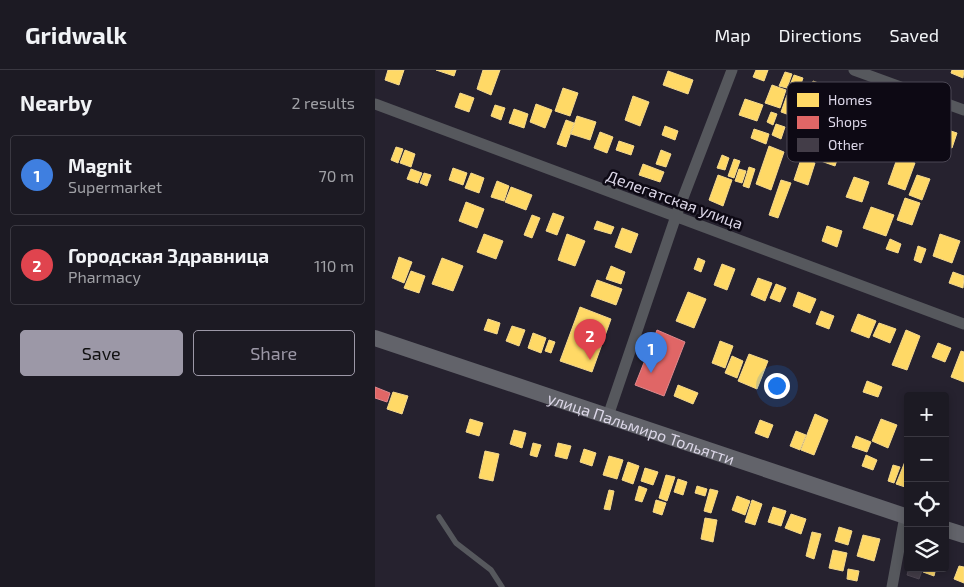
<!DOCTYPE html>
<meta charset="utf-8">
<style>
:root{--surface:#1c1a23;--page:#25232b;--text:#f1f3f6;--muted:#a0a1a6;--line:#3a3841;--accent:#9c98a7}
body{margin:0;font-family:"Exo 2",sans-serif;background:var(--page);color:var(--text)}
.controls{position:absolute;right:15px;bottom:15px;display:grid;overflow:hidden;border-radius:5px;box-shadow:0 2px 8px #0003}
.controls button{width:45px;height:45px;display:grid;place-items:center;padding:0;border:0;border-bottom:1px solid var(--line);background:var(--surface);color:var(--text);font:25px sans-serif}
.you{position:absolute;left:401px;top:315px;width:18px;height:18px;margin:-12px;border:4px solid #fff;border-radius:50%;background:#1a73e8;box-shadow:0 0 0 8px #1a73e833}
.badge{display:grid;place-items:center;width:32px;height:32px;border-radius:50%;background:var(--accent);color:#fff;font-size:16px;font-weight:700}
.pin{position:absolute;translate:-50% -41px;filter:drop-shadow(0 1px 2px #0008)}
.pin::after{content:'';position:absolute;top:26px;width:18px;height:15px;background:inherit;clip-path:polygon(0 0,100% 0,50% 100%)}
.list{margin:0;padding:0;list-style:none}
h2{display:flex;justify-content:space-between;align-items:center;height:65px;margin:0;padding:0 20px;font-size:21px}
h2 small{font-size:16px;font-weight:400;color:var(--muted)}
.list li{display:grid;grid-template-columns:32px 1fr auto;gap:15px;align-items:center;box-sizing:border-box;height:80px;margin:0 10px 10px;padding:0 10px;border:1px solid var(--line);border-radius:5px}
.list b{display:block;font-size:19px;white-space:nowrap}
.list p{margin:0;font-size:16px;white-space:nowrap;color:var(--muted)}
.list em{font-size:16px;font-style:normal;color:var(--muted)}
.actions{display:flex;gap:10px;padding:15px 20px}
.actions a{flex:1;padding:11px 0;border:1px solid var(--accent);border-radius:5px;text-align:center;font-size:18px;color:var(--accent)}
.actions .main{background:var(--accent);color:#111}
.icon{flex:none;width:28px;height:28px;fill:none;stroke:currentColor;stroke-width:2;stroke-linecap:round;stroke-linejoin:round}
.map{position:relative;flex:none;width:589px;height:517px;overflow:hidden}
header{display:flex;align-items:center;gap:30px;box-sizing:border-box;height:70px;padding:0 25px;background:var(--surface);border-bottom:1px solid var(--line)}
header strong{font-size:24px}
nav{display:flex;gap:28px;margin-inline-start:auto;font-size:18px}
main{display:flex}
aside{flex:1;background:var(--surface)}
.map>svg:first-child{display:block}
.homes{fill:#ffd966;stroke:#f4d88d}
.shops{fill:#e06666;stroke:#df888d}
.building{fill:#433d48;stroke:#4d4652}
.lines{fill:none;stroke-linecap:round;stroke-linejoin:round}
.lane{stroke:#56585d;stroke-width:5.5}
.street{stroke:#56585d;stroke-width:11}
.secondary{stroke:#62636a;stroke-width:16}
.labels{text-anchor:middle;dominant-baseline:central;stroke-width:5;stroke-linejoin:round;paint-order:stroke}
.street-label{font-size:16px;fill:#dcd7e8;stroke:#0d0914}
.key{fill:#0d0914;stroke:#4b4754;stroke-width:1}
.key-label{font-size:14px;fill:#dcd7e8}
</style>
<header>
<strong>Gridwalk</strong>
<nav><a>Map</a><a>Directions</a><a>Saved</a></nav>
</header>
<main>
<aside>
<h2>Nearby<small>2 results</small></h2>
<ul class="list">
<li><span class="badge" style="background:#3f7fe0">1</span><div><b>Magnit</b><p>Supermarket</p></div><em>70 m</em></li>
<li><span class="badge" style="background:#e0444e">2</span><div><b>Городская Здравница</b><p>Pharmacy</p></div><em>110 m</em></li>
</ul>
<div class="actions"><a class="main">Save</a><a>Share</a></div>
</aside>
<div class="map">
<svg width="589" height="517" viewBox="0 0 589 517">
<rect width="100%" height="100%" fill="#26222f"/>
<!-- homes -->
<path class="homes" d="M13,0H29L24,15L10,10Z
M61,0H81L79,6Z
M108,0H125L116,25L102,19Z
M381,0H393L389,11L378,7Z
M577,0H589L588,8L576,3Z
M293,1L318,10L313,24L288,15Z
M410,2L417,4L412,18L404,16Z
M419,5L428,8L423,23L413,20Z
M438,11L452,16L447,31L433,26Z
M397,15L411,20L405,38L390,33Z
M188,18L203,23L195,46L180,41Z
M85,23L99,28L94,42L80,37Z
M412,25L426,31L420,47L406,42Z
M258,26L274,32L265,56L250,50Z
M370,29L388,35L382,51L364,45Z
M161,34L177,40L170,58L155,52Z
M120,35L130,38L126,50L116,46Z
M139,39L153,44L149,58L134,53Z
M396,42L402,44L398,55L392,52Z
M202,46L221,52L215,70L196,64Z
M191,50L199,53L191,77L182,74Z
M401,54L410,57L406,69L397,65Z
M290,56L303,61L300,70L287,65Z
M379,59L394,64L391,74L376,68Z
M573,60L582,63L577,78L568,75Z
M225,62L238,67L232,83L219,78Z
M244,71L259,76L256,85L241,80Z
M394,76L409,82L396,120L381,114Z
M21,77L28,79L23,93L16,90Z
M448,78L464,84L460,96L443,90Z
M30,80L40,84L36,97L25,93Z
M286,80L296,84L291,97L281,94Z
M347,85L354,88L350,100L342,98Z
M523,86L540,93L530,120L513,114Z
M359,89L365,91L359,108L353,106Z
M426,89L440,93L433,115L419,110Z
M268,94L289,102L285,112L264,105Z
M374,97L380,99L374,118L368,116Z
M78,98L92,103L88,115L74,110Z
M36,99L47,103L43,113L32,109Z
M364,99L371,101L367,113L360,111Z
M49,103L56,105L52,116L45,113Z
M96,103L109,108L104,123L90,118Z
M343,105L357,110L348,136L334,130Z
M542,105L555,109L547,130L534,125Z
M479,107L494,112L487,132L471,127Z
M406,110L416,113L403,148L394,145Z
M122,111L134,116L129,131L116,127Z
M136,117L157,125L151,140L130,132Z
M530,128L545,133L537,155L522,150Z
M91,132L109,139L102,158L84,151Z
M496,137L519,145L511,166L488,158Z
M178,143L189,147L182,165L171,161Z
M157,145L165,148L157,168L149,165Z
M222,151L239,157L236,164L219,159Z
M452,156L467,161L462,177L447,171Z
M247,158L263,164L256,183L240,177Z
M109,164L128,171L121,189L102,182Z
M192,164L210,171L200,196L183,190Z
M565,164L585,171L577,193L558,186Z
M515,169L526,174L523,183L511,179Z
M543,176L551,179L546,193L539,190Z
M24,187L37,192L29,213L17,208Z
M67,188L88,196L78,221L57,214Z
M323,188L330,191L326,202L319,199Z
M347,194L360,199L352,220L339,215Z
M236,196L250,202L246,214L231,209Z
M36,201L50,206L44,223L29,218Z
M578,202L589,206L588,218L574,213Z
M383,208L397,213L390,231L376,225Z
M222,210L247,219L241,235L216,226Z
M401,214L411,218L405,232L395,228Z
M313,222L331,229L319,258L301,251Z
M423,222L441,229L435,243L418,236Z
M205,237L236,249L217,302L185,291Z
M446,241L459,246L454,259L441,254Z
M483,244L501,251L494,268L476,261Z
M113,249L125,253L122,264L109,260Z
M504,253L521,259L515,273L498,266Z
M137,256L150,260L144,276L131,271Z
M531,260L545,266L532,300L517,295Z
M158,263L171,268L166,283L153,278Z
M174,270L180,272L176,283L170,281Z
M345,271L358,276L350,298L337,293Z
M563,273L576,278L570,292L557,287Z
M586,281L589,282V312L576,307Z
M374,284L393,291L382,319L363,311Z
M357,286L368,291L362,308L350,303Z
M492,311L507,317L503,327L488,322Z
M303,315L323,323L318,334L299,326Z
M18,322L33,326L27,344L12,339Z
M440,344L453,350L439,385L426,380Z
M95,349L108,353L104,366L91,362Z
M506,349L522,355L513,378L497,371Z
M385,350L398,355L393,368L380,363Z
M139,360L151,363L147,378L135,374Z
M421,361L431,365L425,380L415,376Z
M481,366L496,372L492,382L477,377Z
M158,373L166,375L162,387L155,385Z
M183,373L196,376L192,389L180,386Z
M209,379L221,383L217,396L205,392Z
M110,381L124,384L118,411L104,408Z
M533,384V418L521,414Z
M491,385L502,390L498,400L487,396Z
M234,386L248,390L242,409L228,405Z
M253,392L264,396L258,414L247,410Z
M518,395L525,397L519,413L513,411Z
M270,398L283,402L278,415L266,411Z
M291,405L300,407L292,431L284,428Z
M303,409L312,412L308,425L299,422Z
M264,416L272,419L267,432L260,430Z
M322,416L332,419L330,426L320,423Z
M335,419L343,421L336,443L329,441Z
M234,420L239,421L235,440L229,439Z
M362,426L375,431L370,445L357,440Z
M281,430L291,433L287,445L278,442Z
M377,430L387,434L380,455L370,452Z
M398,437L411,441L406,456L393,452Z
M416,444L431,449L426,464L410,458Z
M330,448L342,450L338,472L326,469Z
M464,457L477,461L473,475L460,471Z
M437,462L446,464L439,489L431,486Z
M488,465L505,469L499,491L482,486Z
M458,480L472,483L468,501L454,498Z
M584,496L589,497V513L579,509Z
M550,498H561L559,506L548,502Z
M473,499L484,501L482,511L472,509Z"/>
<!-- shops -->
<path class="shops" d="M282,260L310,272L289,326L260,315Z
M0,317L15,323L12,332L0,328Z"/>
<!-- building -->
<path class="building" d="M534,498H548L544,509L532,505Z"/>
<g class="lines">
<!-- lane -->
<path class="lane" d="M64,447L81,473L116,500L127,517"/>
<!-- street -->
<path class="street" d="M479,0L589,40
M0,34L589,254
M233,346L301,146L357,0
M517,517L530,446"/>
<!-- secondary -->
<g class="secondary">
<path id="s1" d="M0,268L533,447"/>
<path d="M570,459L589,465"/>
</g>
</g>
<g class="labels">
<!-- street labels -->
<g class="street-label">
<text transform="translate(300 129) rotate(20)">Делегатская улица</text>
<text stroke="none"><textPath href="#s1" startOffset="281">улица Пальмиро Тольятти</textPath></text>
</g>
</g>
<!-- legend -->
<rect x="412" y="12" width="164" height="80" rx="8" class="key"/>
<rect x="422" y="23" width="22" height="14" fill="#ffd966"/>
<rect x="422" y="46" width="22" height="13" fill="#e06666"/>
<rect x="422" y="68" width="22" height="14" fill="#433d48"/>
<g class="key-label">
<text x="453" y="35">Homes</text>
<text x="453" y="57">Shops</text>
<text x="453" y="80">Other</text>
</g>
</svg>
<div class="controls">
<button>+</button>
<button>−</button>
<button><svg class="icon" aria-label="locate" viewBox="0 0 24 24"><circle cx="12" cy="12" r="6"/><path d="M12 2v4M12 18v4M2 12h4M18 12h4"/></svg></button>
<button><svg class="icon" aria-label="layers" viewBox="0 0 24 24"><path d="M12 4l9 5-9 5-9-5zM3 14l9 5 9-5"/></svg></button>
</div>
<div class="you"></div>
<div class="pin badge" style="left:276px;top:303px;background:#3f7fe0">1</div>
<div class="pin badge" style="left:215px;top:290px;background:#e0444e">2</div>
</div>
</main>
